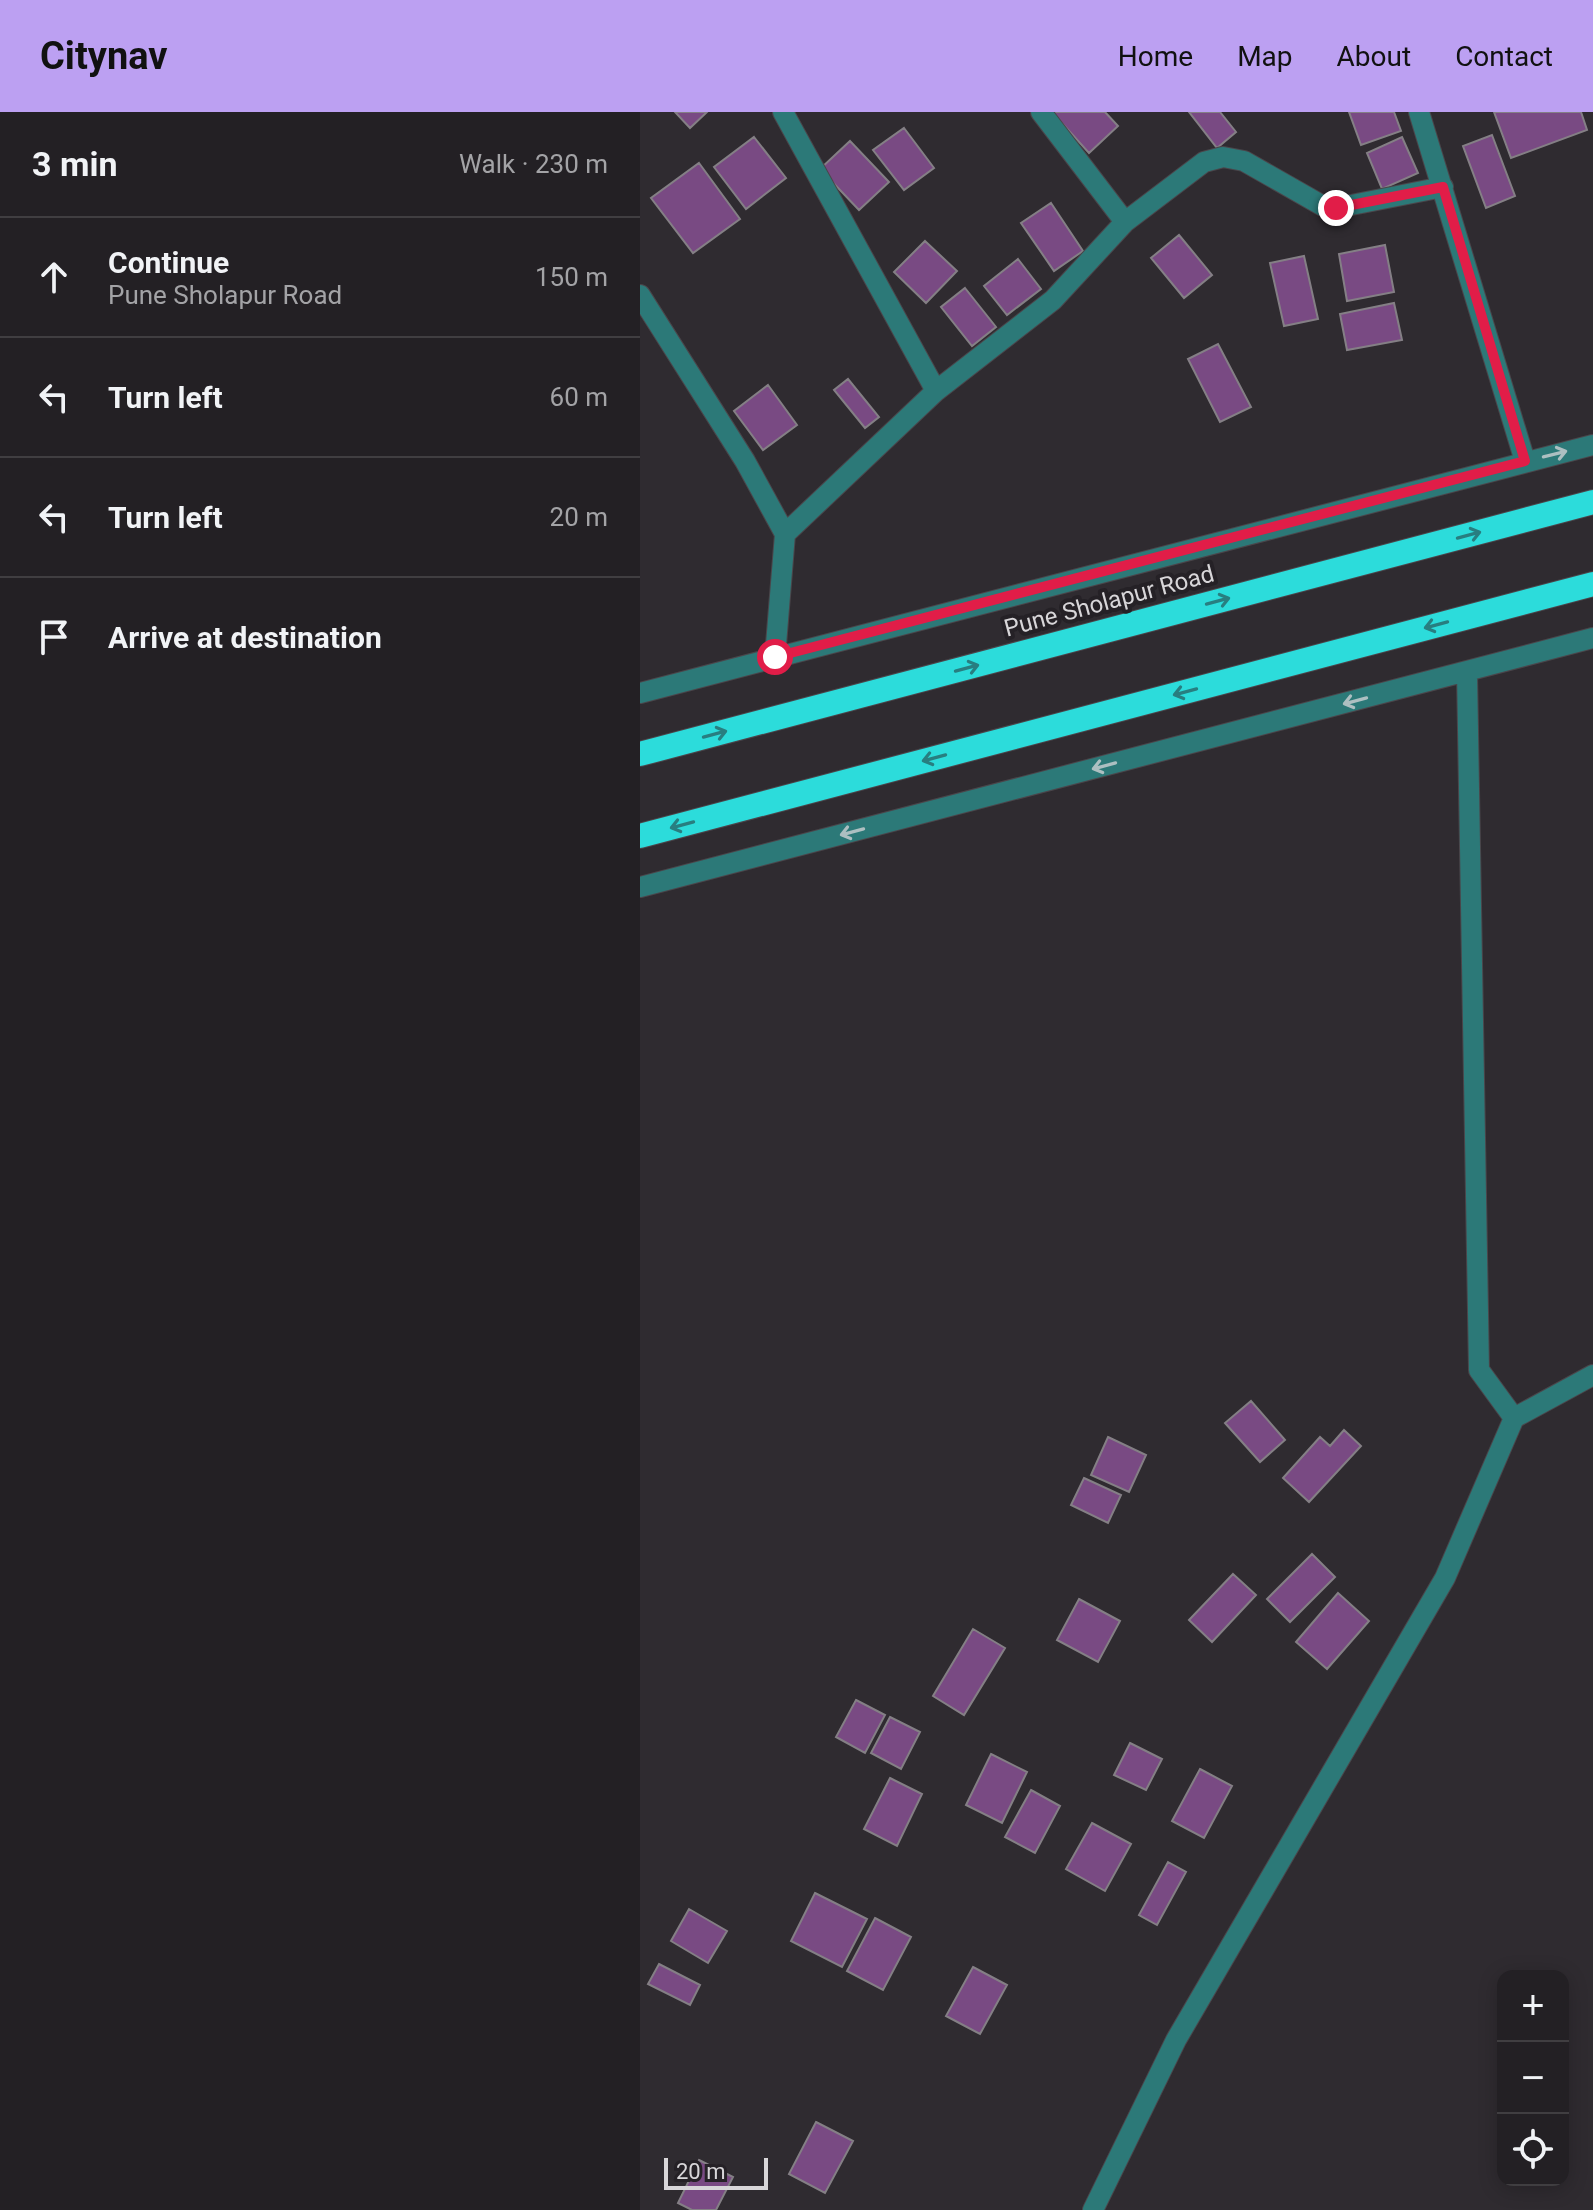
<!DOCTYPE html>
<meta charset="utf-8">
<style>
:root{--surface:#232024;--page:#2f2d31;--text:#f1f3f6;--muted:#a3a3a6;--line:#403e41;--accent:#bca0f2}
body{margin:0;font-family:Roboto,sans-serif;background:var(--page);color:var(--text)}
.controls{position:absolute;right:24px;bottom:24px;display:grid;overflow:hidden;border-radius:16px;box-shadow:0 4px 20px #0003}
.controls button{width:72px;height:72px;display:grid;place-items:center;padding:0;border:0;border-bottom:2px solid var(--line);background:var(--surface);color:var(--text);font:40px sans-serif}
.scale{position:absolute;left:24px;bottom:20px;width:104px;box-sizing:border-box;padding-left:8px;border:4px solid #d8d6d9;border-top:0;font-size:22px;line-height:28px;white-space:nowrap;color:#d8d6d9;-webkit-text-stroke:6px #252126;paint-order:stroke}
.stop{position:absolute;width:24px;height:24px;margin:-18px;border:6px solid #e11d48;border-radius:50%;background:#fff}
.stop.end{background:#e11d48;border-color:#fff;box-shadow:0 2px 8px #0008}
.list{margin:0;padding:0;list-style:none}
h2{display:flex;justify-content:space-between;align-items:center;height:104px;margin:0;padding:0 32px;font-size:34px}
h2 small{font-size:26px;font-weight:400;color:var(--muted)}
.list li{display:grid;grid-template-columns:52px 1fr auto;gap:24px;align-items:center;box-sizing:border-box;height:120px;padding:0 32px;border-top:2px solid var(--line)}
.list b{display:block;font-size:30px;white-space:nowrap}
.list p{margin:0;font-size:26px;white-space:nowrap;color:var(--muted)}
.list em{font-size:26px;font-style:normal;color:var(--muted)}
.icon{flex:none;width:44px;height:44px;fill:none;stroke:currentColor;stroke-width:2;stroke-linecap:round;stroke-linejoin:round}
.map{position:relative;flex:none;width:953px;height:2098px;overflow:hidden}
header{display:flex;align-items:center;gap:48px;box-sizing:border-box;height:112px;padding:0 40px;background:var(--accent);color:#111}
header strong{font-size:38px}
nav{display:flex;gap:44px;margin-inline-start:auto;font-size:28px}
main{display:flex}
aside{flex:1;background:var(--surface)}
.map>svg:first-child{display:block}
.building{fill:#794a83;stroke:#847f85;stroke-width:2}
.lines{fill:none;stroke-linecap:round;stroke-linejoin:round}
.minor-casing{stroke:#4a464b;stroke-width:22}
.highway-casing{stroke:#4a464b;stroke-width:26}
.minor{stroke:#2c7978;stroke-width:20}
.highway{stroke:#2cdcdb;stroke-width:24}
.oneway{stroke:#adbfc1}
.oneway2{stroke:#287e80}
.route{stroke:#e11d48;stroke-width:10}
.labels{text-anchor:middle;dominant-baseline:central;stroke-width:8;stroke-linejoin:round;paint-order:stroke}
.street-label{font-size:24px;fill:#d8d6d9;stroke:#252126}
</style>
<header>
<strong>Citynav</strong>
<nav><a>Home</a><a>Map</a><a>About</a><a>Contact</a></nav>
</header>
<main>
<aside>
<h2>3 min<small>Walk · 230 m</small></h2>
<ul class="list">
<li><svg class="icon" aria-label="ahead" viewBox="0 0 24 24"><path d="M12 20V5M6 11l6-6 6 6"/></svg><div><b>Continue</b><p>Pune Sholapur Road</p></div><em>150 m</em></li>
<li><svg class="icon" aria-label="left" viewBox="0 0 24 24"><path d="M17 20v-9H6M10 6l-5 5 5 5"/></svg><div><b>Turn left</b></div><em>60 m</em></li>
<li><svg class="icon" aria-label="left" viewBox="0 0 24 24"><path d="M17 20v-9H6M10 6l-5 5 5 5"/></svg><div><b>Turn left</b></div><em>20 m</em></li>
<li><svg class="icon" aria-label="arrive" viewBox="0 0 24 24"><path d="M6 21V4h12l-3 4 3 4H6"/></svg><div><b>Arrive at destination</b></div></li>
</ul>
</aside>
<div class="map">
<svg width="953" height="2098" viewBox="0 0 953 2098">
<rect width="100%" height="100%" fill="#2f2b30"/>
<!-- building -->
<path class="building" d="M35,0H67L50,16Z
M412,0H465L478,14L449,41Z
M549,0H580L596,20L577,36Z
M709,0H754L761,19L721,33Z
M854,0H941L947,18L871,46Z
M264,16L294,56L264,78L233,38Z
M852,23L875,84L846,96L823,34Z
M114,25L146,66L106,97L74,55Z
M762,25L778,61L742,77L727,41Z
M210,29L249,70L219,98L180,57Z
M59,51L100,107L53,141L11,86Z
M411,91L443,139L414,159L381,111Z
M539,123L572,163L544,186L511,146Z
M285,129L317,159L286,191L254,160Z
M745,133L754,180L707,189L699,142Z
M664,144L678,207L644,214L630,151Z
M378,147L401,177L367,203L344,174Z
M325,176L356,215L332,234L301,195Z
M754,191L762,228L707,238L700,202Z
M578,232L611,295L580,310L548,247Z
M208,267L239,305L225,316L194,278Z
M128,273L157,313L123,338L94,299Z
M611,1289L645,1328L620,1350L585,1311Z
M704,1318L721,1334L669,1390L643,1366L680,1325L690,1334Z
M468,1325L506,1343L489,1380L451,1363Z
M444,1366L481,1383L468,1411L431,1393Z
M672,1442L695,1465L650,1510L627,1487Z
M593,1462L616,1483L572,1530L549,1508Z
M698,1481L729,1509L687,1557L656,1530Z
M439,1487L480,1509L458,1550L417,1528Z
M333,1517L365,1536L324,1603L293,1584Z
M216,1588L245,1603L225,1641L196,1625Z
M250,1605L280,1620L261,1657L231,1641Z
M490,1631L522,1647L506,1678L474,1663Z
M351,1642L387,1660L362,1711L326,1693Z
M560,1657L592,1674L564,1726L532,1709Z
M250,1666L282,1682L257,1734L224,1717Z
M391,1678L420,1694L395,1741L365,1725Z
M452,1711L491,1732L465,1779L426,1757Z
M528,1750L546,1760L517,1813L499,1803Z
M175,1781L227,1807L202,1855L151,1829Z
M49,1797L87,1819L68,1851L31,1829Z
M235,1806L271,1825L243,1878L207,1859Z
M19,1852L60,1873L50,1893L8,1872Z
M333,1855L367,1873L340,1922L306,1904Z
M176,2010L213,2029L185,2081L149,2062Z
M59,2048L93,2065L76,2098H52L38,2091Z"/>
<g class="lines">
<!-- minor casing -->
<g class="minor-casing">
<path id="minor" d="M143,0L296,279
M401,0L485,110
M779,0L885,349
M0,183L105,349L145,422L135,545
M145,422L296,279L413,188L485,110L564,50L583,45L604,49L683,94L696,96L803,75
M827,560L839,1258L874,1306
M0,581L953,333
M0,775L953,526
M453,2098L536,1928L805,1466L874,1306L953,1263"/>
</g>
<!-- highway casing -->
<g class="highway-casing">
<path id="highway" d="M0,642L953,390
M0,724L953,472"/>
</g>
<!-- minor -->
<use href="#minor" class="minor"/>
<!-- highway -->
<use href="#highway" class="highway"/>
</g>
<!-- one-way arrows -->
<defs><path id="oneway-shaft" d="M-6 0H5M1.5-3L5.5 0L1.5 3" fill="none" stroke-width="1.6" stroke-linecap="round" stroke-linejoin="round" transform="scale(2)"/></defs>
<g class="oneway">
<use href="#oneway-shaft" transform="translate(915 342) rotate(-14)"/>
<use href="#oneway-shaft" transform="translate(715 589) rotate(165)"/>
<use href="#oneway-shaft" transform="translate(464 654) rotate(165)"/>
<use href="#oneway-shaft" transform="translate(212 720) rotate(165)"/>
</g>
<g class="oneway2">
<use href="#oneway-shaft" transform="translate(829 423) rotate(-15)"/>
<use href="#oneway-shaft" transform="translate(578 489) rotate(-15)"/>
<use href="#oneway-shaft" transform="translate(796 513) rotate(165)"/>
<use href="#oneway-shaft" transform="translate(327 556) rotate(-15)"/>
<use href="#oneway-shaft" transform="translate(545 580) rotate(165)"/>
<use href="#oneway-shaft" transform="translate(75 622) rotate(-15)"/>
<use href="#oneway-shaft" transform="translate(294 646) rotate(165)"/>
<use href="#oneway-shaft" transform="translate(42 713) rotate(165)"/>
</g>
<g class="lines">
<!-- route -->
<path class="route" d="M135,545L885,349L803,75L696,96"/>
</g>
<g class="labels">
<!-- street labels -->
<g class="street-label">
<text transform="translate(469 489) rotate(-15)">Pune Sholapur Road</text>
</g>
</g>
</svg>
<div class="controls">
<button>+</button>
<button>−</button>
<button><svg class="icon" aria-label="locate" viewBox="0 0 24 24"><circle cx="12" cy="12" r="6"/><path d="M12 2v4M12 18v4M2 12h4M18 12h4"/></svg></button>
</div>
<div class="scale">20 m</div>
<div class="stop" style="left:135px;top:545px"></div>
<div class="stop end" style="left:696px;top:96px"></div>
</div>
</main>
